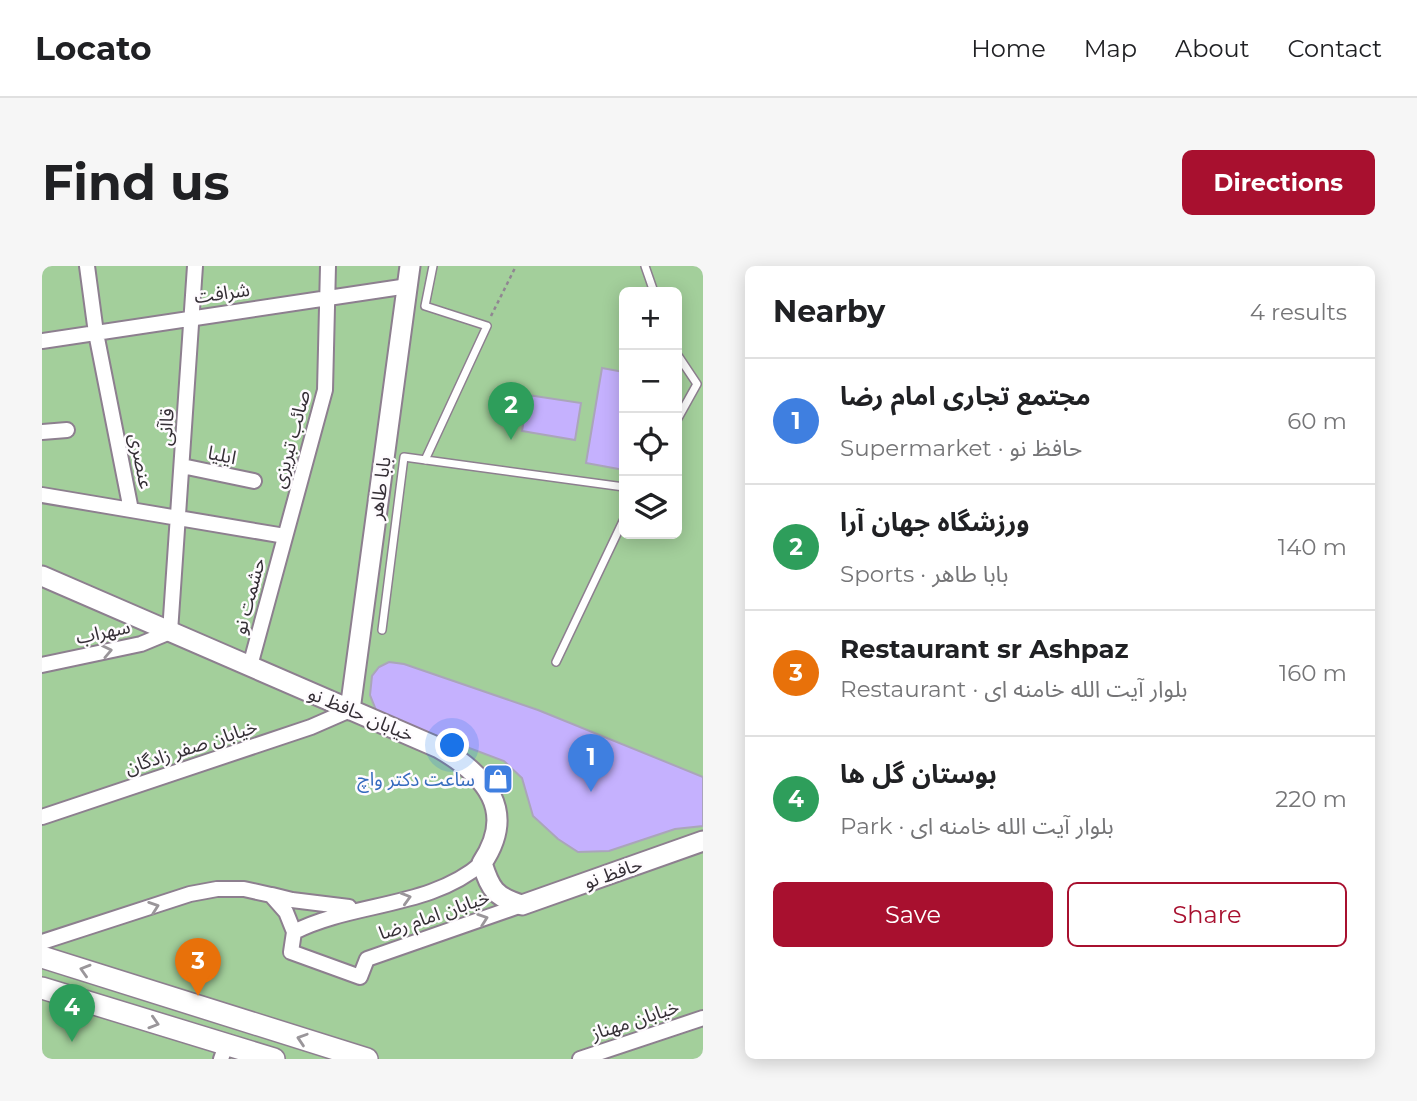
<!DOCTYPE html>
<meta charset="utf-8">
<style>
:root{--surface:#fff;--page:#f6f6f6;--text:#202124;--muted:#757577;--line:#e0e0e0;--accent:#a8102f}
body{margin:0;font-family:Montserrat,"Noto Sans Arabic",sans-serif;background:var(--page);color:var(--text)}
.controls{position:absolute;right:21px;top:21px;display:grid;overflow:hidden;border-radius:10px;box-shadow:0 4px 18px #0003}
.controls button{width:63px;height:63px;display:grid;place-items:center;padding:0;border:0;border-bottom:2px solid var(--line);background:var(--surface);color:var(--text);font:35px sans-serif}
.you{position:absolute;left:411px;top:480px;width:24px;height:24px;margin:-18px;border:5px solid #fff;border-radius:50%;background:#1a73e8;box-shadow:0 0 0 10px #1a73e833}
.badge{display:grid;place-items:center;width:46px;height:46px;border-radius:50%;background:var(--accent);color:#fff;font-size:23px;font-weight:700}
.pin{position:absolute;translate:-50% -58px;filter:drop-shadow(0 2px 4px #0008)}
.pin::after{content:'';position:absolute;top:37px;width:24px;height:21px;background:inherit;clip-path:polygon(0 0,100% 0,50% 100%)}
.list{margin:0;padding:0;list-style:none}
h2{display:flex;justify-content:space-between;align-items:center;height:91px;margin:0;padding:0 28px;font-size:30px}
h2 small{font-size:23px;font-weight:400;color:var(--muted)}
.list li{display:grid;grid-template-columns:46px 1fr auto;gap:21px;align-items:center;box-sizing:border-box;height:126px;padding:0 28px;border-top:2px solid var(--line)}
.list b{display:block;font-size:26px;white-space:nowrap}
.list p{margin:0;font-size:23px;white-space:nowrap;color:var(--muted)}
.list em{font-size:23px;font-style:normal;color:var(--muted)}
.actions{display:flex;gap:14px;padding:21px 28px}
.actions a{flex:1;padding:16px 0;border:2px solid var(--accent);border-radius:10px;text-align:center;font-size:24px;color:var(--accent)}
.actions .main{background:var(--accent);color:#fff}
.icon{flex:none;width:38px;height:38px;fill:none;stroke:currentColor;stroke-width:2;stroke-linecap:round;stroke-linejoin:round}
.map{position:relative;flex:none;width:661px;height:793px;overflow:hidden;border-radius:10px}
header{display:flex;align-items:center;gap:42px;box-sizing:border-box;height:98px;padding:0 35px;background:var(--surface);border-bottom:2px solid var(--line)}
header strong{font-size:33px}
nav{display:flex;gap:38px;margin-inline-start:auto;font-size:24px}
.intro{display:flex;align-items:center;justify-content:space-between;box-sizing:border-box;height:168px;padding:0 42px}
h1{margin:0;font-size:49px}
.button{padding:18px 32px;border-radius:10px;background:var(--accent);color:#fff;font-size:24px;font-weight:700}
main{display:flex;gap:42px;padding:0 42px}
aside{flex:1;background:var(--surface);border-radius:10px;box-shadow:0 4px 18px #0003}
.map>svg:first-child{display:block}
.green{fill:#a3cf9b;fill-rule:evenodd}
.building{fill:#c5b1fe;stroke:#aaa5ba;stroke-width:2}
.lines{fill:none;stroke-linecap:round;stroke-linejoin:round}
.lane-casing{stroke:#8d7f8f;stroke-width:10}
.street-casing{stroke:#8d7f8f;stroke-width:18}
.secondary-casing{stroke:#8d7f8f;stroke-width:23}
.primary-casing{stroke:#8d7f8f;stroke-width:24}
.path{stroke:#908692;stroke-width:2.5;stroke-dasharray:3.5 3.5;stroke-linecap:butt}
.lane{stroke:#fff;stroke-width:7}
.street{stroke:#fff;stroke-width:14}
.secondary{stroke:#fff;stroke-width:19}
.primary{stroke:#fff;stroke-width:21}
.oneway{stroke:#9a969a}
.labels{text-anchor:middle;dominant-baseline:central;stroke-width:5;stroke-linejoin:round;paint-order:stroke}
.street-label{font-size:19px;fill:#342e35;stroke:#fefbfe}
.shop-label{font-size:19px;fill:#366cbe;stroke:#fefbfe;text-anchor:end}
</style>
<header>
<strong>Locato</strong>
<nav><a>Home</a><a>Map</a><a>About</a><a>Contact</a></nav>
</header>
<div class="intro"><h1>Find us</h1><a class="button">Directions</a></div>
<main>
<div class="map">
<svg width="661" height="793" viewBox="0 0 661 793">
<rect width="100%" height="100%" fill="#f8e9fb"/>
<!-- green -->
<path class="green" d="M0,0H661V793H0ZM582,26H635V268H582Z"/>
<!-- building -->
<path class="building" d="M560,102L582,106V204L544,197Z
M486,129L539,137L533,174L480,165Z
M347,396L362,398L496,444L661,511V560L633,563L567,585L536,586L516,573L491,550L480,512L462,495L353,454L334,444L328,429L330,410L337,401Z"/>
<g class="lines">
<!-- lane casing -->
<g class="lane-casing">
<path id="lane" d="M603,0L612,26
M635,88L655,118L635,154
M383,194L445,60L383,40L391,0
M340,364L362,191L582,221
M514,396L582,253"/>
</g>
<!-- street casing -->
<g class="street-casing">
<path id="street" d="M45,0L54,67L89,244L243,270
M0,75L366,20
M0,166L25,164
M140,200L212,215
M0,229L89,244
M0,399L99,378L128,366L153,0
M208,400L283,124L286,0
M0,551L269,461L308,444
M230,629L250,634L307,641
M252,666C311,636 389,642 440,597
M0,676L148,628L175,623H202L229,629L244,646L252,666L249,686L318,711L325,693L480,639
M179,793L184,779
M538,793L661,752"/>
</g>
<!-- secondary casing -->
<g class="secondary-casing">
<path id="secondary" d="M0,310L397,482C444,509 475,545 440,597C448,623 453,631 480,639L661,575
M308,444L368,0"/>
</g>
<!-- primary casing -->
<g class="primary-casing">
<path id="primary" d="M0,691L325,793
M0,722L232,793"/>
</g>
<!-- path -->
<path class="path" d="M449,50L474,0"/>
<!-- lane -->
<use href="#lane" class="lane"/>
<!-- street -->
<use href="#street" class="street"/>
<!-- secondary -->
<use href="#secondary" class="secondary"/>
<!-- primary -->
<use href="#primary" class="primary"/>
</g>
<!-- one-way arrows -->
<defs><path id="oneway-chevron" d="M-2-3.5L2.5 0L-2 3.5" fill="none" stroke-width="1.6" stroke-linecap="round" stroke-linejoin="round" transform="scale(1.75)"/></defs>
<g class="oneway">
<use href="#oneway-chevron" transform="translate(65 385) rotate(-12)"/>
<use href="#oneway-chevron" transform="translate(364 632) rotate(-16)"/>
<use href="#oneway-chevron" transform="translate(112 641) rotate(-19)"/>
<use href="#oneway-chevron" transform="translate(441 653) rotate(-19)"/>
<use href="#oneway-chevron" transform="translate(43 704) rotate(-163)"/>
<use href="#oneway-chevron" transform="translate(112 757) rotate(17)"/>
<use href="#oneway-chevron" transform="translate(260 773) rotate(-162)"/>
</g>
<!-- icons -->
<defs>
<g id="shop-square" transform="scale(1.575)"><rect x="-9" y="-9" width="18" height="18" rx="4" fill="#3f7fe0" stroke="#fefbfe"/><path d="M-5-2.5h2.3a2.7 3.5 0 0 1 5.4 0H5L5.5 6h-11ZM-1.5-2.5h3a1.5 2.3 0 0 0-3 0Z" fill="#fff"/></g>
</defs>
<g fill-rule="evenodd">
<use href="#shop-square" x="456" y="513"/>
</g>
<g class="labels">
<!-- street labels -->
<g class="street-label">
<text transform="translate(180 27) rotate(-8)">شرافت</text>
<text transform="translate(124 161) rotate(-86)">قاآنی</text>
<text transform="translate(249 173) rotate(-75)">صائب تبریزی</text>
<text transform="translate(180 189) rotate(12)">ایلیا</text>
<text transform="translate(99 195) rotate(79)">عنصری</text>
<text transform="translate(338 222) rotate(-82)">بابا طاهر</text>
<text transform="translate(207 330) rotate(-75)">حشمت نو</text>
<text transform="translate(61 366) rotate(-12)">سهراب</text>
<text transform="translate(319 448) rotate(23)">خیابان حافظ نو</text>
<text transform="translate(149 481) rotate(-18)">خیابان صفر زادگان</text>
<text transform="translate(571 607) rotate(-19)">حافظ نو</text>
<text transform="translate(392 649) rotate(-19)">خیابان امام رضا</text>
<text transform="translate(593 754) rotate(-18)">خیابان مهناز</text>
</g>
<!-- shop labels -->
<g class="shop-label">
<text x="433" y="513">ساعت دکتر واچ</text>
</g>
</g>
</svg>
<div class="controls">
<button>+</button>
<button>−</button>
<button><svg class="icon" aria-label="locate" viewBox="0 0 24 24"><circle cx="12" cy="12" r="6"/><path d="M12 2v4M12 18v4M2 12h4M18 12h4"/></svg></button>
<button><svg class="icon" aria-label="layers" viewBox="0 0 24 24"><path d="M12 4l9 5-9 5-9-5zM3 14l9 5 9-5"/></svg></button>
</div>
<div class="you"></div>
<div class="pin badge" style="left:549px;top:526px;background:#3f7fe0">1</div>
<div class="pin badge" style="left:469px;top:174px;background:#2e9e5b">2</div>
<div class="pin badge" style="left:156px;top:730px;background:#e8710a">3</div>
<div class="pin badge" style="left:30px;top:776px;background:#2e9e5b">4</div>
</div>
<aside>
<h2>Nearby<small>4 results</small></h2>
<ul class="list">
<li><span class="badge" style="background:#3f7fe0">1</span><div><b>مجتمع تجاری امام رضا</b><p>Supermarket · حافظ نو</p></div><em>60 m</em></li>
<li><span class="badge" style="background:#2e9e5b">2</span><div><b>ورزشگاه جهان آرا</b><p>Sports · بابا طاهر</p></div><em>140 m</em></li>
<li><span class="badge" style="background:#e8710a">3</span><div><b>Restaurant sr Ashpaz</b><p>Restaurant · بلوار آیت الله خامنه ای</p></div><em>160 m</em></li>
<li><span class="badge" style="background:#2e9e5b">4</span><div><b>بوستان گل ها</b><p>Park · بلوار آیت الله خامنه ای</p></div><em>220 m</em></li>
</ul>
<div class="actions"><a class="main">Save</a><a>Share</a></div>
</aside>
</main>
